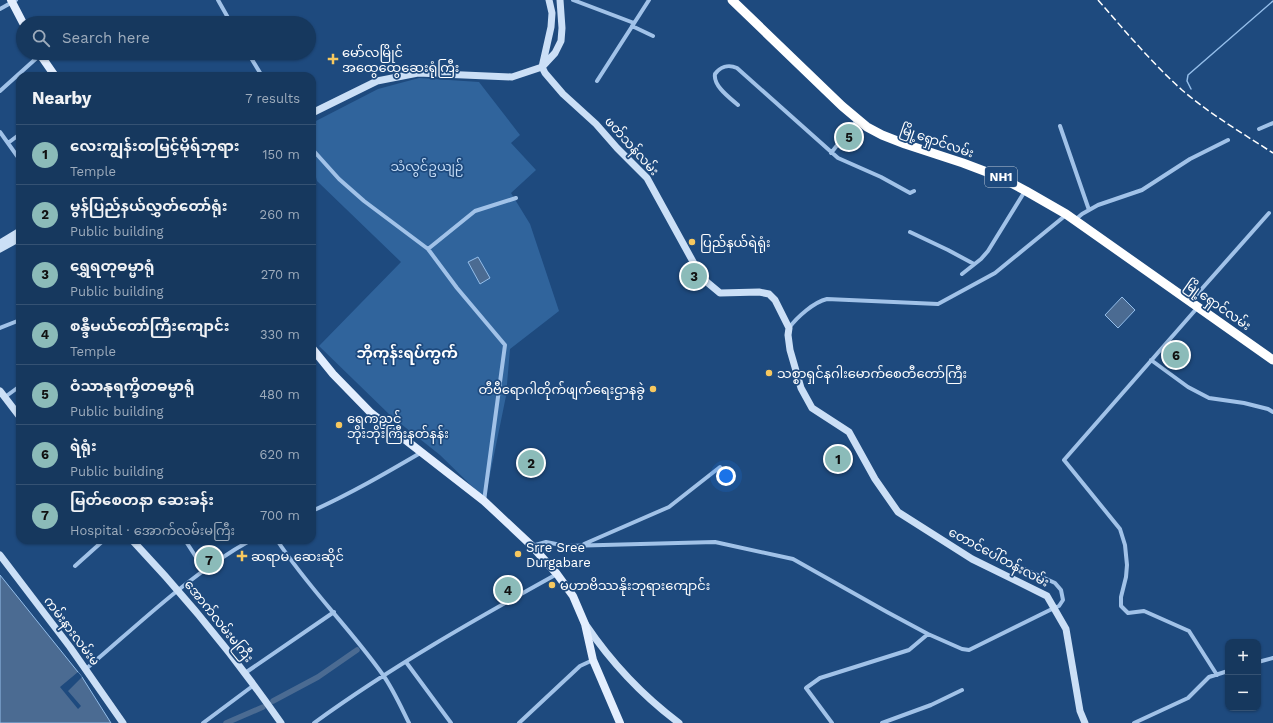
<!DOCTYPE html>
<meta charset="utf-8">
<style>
:root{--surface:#16385e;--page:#234367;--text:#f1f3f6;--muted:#9eacbc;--line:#355273;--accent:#8bbbb9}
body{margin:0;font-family:"Work Sans","Noto Sans Myanmar",sans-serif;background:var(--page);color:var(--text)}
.controls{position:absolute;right:12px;bottom:12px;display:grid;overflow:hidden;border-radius:8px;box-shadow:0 1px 3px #0004}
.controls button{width:36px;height:36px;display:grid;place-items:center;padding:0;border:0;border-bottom:1px solid var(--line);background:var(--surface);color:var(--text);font:20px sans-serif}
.you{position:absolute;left:726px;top:476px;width:14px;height:14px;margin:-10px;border:3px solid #fff;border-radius:50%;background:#1a73e8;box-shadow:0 0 0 6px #1a73e833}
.badge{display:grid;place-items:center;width:26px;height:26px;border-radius:50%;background:var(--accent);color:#111;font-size:13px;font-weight:700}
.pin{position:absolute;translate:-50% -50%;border:2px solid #fff;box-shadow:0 1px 4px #0006}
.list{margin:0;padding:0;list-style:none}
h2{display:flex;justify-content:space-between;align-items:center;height:52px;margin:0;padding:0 16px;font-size:17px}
h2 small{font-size:13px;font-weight:400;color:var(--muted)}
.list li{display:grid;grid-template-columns:26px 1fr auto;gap:12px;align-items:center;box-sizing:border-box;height:60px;padding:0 16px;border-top:1px solid var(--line)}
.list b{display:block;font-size:15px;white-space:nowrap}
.list p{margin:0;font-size:13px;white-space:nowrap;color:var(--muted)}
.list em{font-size:13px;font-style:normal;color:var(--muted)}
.icon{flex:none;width:22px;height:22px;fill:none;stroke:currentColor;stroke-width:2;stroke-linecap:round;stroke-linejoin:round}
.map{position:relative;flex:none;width:1273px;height:723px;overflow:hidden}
.search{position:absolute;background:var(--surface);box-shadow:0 1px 3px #0004;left:16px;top:16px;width:300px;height:44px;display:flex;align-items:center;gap:10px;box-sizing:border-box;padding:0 14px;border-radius:22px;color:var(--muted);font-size:15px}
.panel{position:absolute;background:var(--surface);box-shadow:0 1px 3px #0004;left:16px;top:72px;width:300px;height:472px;border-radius:12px}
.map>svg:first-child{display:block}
.green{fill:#30649c}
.water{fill:#4b6b92;stroke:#94beea}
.pier{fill:#1e4a7e}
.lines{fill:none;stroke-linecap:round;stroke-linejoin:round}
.stream{stroke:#94beea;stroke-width:1.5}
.canal{stroke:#4b6b92;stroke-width:5.5}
.street{stroke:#a1c2e8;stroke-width:4}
.secondary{stroke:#cbdff6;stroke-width:7}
.primary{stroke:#e3eefe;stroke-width:8}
.highway{stroke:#fff;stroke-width:9}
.rail{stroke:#fff;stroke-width:1.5;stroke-dasharray:7 3;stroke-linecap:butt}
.poi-dot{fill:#f7c85f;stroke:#1e4a7e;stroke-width:1.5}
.labels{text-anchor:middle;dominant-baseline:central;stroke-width:3.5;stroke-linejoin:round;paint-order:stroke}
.shield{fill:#1e4a7e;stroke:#bcc9d8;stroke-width:1}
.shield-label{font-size:12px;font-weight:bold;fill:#fff}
.poi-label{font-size:13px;fill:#fff;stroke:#1e4a7e;text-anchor:start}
.street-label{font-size:13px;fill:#fff;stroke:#1e4a7e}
.park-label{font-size:13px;fill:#c5dcf6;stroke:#1e4a7e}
.quarter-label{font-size:15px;font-weight:bold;fill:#fff;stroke:#1e4a7e}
</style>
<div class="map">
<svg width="1273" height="723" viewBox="0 0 1273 723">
<rect width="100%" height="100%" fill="#1e4a7e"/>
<!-- green -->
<path class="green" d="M419,78L479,82L520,135L511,143L536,170L511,193L530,224L559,311L510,349L506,396L485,499L440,455L391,416L319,346L401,262L317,181L312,163V123L378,89Z"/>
<!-- water -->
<path class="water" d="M478,257L490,278L480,284L468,262Z
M1122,297L1135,310L1118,328L1105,315Z
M0,575L82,677L111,723H0Z"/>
<!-- pier -->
<path class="pier" d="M78,672L82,677L68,691L81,706L78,709L60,687Z"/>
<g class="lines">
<!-- stream -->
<path class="stream" d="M1191,89L1187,81L1188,75L1273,1"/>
<!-- canal -->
<path class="canal" d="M273,701L318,677L357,650
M226,723L263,707"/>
<!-- street -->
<path class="street" d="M218,0L231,23
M573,0L634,23
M0,9L16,0
M632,26L653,36
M248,53L262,76
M597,81L649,0
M0,91L40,55
M738,105C730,98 713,86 715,74C720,67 728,64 737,68L838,158L881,177L910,193L914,191
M1060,126L1089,210
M1259,129L1273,123
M0,132L20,160
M8,143L20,134
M312,149L339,179L364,201L428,249L457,288L505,345L484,501
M831,153L858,119
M1075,220L1082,214L1098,205L1142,190L1190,159L1228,140
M910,232L948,250L974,264
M428,249L475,211L516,198
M962,274L981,259L988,251L1025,191
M1191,301L1269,213
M1198,307L1064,460L1120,529L1125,545L1127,565L1126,577L1121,597V606L1128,613L1144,611L1189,631L1217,675
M0,328L20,320
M789,328C797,317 814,302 827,299L938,304L995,273L1066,215
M1151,360L1188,387L1209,398L1244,403L1268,409L1273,412
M5,397L20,386
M312,511C350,494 386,473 422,452
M185,540L205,571
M277,540C308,588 350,628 383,675C393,689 401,707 409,723
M584,544L669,507L720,467
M532,546L546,542L566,546L715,542L793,559L887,612L928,634L962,649L969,650L1054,608L1059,606L1063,600L1061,590L1055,583L1020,567
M75,566L104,540
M406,662L451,723
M1258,662L1273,658
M86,669C139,624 190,574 251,540
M245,673L334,612
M203,723L254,685
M314,723C391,667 474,620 557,574
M519,723L580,666L593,660
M832,723L806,688L820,678L909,650L928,634
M882,723L931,705L962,690
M1134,723L1188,698L1209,677L1228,671"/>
<!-- secondary -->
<path class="secondary" d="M549,0L552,13L551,27L542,67L545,73L563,94L596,124L617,148L647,178L702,278L720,293L759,292L769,294L775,300L789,328L788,335L790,350L801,388L812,408L849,432L875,479L898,512L972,559L1047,596L1066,629L1080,711L1085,723
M312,113L377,81L418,73L512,77L542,67L555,53L561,41L562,28L560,0
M0,243L20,231
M0,249L20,238
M0,391L20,417
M132,540C186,597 236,658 281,723
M0,555L70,647L123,723
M586,625C611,662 643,696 679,723"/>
<!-- primary -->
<path class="primary" d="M11,0L23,23
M39,53L55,76
M312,348L333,374L371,413L484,501L532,546L557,574L573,596L585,624L593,660L620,723"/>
<!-- highway -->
<path class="highway" d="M732,0L842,106L867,127L882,135L905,144L963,163L1000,177L1026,191L1066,214L1273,360"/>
<!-- rail -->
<path class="rail" d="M1098,0C1125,31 1152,63 1182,90C1210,114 1242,133 1273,153"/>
</g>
<!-- markers -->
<g class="poi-dot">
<path d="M331 53h4v4h4v4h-4v4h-4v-4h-4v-4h4z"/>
<circle cx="692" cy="242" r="4"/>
<circle cx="769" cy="373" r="4"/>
<circle cx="653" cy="389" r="4"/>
<circle cx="339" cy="425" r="4"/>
<circle cx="518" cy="554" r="4"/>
<path d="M240 550h4v4h4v4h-4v4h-4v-4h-4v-4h4z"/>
<circle cx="552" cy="585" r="4"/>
</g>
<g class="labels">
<!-- shield labels -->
<rect class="shield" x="985" y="167" width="32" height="20" rx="3"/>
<g class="shield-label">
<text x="1001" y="177">NH1</text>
</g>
<!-- poi labels -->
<g class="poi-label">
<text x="342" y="52">မော်လမြိုင်<tspan x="342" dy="15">အထွေထွေဆေးရုံကြီး</tspan></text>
<text x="700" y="242">ပြည်နယ်ရဲရုံး</text>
<text x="777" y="373">သစ္စာရှင်နဂါးမောက်စေတီတော်ကြီး</text>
<text x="645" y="389" text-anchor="end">တီဗီရောဂါတိုက်ဖျက်ရေးဌာနခွဲ</text>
<text x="347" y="418">ရွှေကညင်<tspan x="347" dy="15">ဘိုးဘိုးကြီးနတ်နန်း</tspan></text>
<text x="526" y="547">Srre Sree<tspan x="526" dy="15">Durgabare</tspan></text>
<text x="251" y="556">ဆရာမ ဆေးဆိုင်</text>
<text x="560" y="585">မဟာဗိဿနိုးဘုရားကျောင်း</text>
</g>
<!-- street labels -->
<g class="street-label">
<text transform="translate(937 141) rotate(19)">မြို့ရှောင်လမ်း</text>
<text transform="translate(632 146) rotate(48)">ဖတ်သန်လမ်း</text>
<text transform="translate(1218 305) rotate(35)">မြို့ရှောင်လမ်း</text>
<text transform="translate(999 557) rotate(28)">တောင်ပေါ်တန်းလမ်း</text>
<text transform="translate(219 621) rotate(51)">အောက်လမ်းမကြီး</text>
<text transform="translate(72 631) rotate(53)">ကမ်းနားလမ်းမ</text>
</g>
<!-- park labels -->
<g class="park-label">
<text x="427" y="166">သံလွင်ဥယျဉ်</text>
</g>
<!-- quarter labels -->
<g class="quarter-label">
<text x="407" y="353">ဘိုကုန်းရပ်ကွက်</text>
</g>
</g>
</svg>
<div class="controls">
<button>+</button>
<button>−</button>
</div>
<div class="you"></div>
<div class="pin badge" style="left:838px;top:459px">1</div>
<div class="pin badge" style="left:531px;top:463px">2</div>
<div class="pin badge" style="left:694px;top:276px">3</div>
<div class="pin badge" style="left:508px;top:590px">4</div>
<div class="pin badge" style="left:849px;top:137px">5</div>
<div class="pin badge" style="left:1176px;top:355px">6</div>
<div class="pin badge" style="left:209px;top:560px">7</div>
<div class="search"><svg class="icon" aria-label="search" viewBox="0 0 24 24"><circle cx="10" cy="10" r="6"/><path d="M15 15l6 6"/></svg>Search here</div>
<section class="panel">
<h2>Nearby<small>7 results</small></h2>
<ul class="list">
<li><span class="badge">1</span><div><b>လေးကျွန်းတမြင့်မိုရ်ဘုရား</b><p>Temple</p></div><em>150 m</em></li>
<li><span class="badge">2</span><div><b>မွန်ပြည်နယ်လွှတ်တော်ရုံး</b><p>Public building</p></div><em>260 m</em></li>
<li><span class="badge">3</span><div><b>ရွှေရတုဓမ္မာရုံ</b><p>Public building</p></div><em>270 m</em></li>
<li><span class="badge">4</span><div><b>စန္ဒီမယ်တော်ကြီးကျောင်း</b><p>Temple</p></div><em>330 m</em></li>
<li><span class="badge">5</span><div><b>ဝံသာနုရက္ခိတဓမ္မာရုံ</b><p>Public building</p></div><em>480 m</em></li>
<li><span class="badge">6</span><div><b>ရဲရုံး</b><p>Public building</p></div><em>620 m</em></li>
<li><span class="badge">7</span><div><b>မြတ်စေတနာ ဆေးခန်း</b><p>Hospital · အောက်လမ်းမကြီး</p></div><em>700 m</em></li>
</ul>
</section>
</div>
